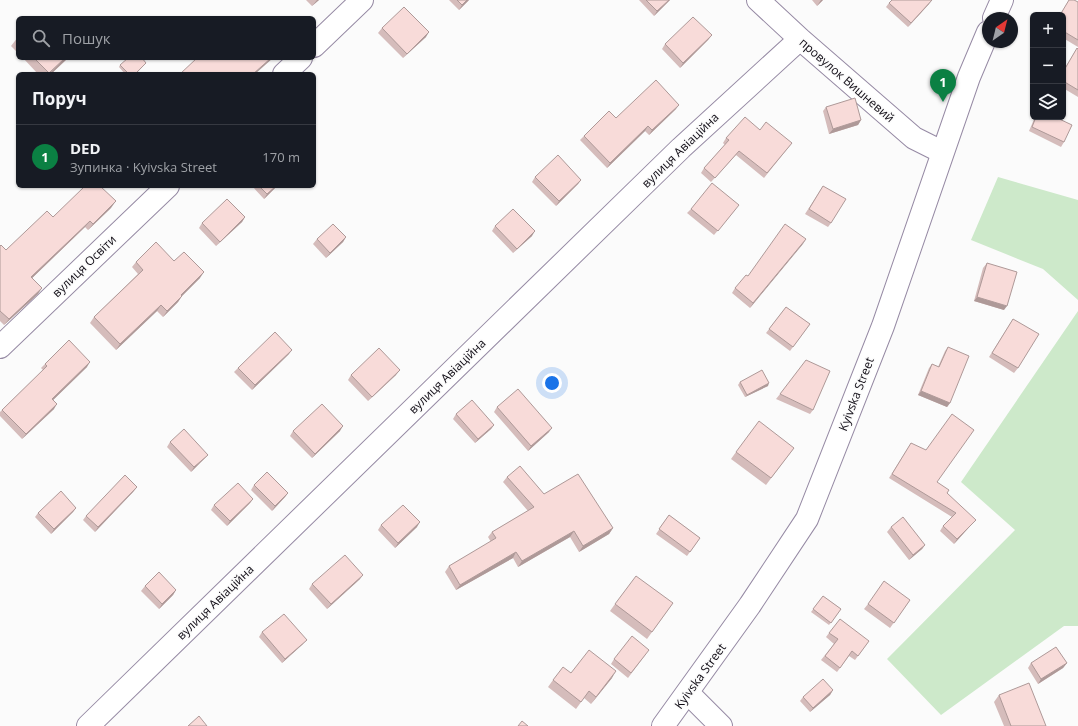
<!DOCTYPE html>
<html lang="uk">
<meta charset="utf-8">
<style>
:root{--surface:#171b24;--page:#242831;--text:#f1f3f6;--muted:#9ea1a6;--line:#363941;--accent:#0b8043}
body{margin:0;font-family:"Open Sans",sans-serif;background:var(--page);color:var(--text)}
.controls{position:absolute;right:12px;top:12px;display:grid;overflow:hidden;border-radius:6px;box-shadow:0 1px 3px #0004}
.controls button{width:36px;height:36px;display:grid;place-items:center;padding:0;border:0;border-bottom:1px solid var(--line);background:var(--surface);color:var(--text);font:20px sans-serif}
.compass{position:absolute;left:982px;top:12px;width:36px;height:36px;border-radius:50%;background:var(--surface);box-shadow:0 1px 3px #0004;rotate:35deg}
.you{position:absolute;left:552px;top:383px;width:14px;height:14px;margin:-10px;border:3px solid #fff;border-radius:50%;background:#1a73e8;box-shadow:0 0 0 6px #1a73e833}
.badge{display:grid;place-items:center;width:26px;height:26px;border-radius:50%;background:var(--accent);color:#fff;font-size:13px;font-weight:700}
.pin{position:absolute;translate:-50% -33px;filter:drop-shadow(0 1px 2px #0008)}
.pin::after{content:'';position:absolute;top:21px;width:14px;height:12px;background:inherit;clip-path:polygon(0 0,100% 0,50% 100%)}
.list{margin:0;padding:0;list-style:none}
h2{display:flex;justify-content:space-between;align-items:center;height:52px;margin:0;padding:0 16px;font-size:17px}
h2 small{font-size:13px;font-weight:400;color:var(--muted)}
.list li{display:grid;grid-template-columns:26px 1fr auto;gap:12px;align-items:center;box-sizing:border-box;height:64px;padding:0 16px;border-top:1px solid var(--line)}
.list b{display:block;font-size:15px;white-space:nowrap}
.list p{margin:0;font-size:13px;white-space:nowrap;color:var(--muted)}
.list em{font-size:13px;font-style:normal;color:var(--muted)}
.icon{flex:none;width:22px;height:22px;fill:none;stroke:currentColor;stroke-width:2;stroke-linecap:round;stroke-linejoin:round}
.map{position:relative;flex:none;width:1078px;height:726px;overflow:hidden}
.search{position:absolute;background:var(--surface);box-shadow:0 1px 3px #0004;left:16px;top:16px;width:300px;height:44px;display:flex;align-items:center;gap:10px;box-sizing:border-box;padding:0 14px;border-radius:6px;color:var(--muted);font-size:15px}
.panel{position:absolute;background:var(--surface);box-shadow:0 1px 3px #0004;left:16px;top:72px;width:300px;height:116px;border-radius:6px}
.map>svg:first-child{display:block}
.green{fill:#cde9ca}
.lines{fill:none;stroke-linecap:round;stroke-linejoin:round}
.street-casing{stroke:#968aa4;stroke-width:24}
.secondary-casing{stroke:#968aa4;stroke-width:24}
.street{stroke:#fff;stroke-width:22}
.secondary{stroke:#fff;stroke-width:22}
.wall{fill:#d5bcbb}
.shaded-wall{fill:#ae9998}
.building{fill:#f8dbd9;stroke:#ae9998}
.labels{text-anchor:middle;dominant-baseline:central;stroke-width:3;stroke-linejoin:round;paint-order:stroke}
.street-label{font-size:12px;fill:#0f0b14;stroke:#fbfbfb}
</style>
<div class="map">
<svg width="1078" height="726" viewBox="0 0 1078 726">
<rect width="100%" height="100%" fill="#fbfbfb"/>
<!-- green -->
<path class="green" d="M998,177L1078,200V300L1043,269L971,240Z
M1078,311V626H1064L941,715L887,659L1015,530L961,482Z"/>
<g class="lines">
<!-- street casing -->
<g class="street-casing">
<path id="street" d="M758,0L800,39L914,138L942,152
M314,46L362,0
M284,74L301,58
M0,347L168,186
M688,693L721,726
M88,726L681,148L800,39"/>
</g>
<!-- secondary casing -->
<g class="secondary-casing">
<path id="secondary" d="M994,18L1002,0
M663,726L750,605L807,519L883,326L969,77L988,32"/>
</g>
<!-- street -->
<use href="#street" class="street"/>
<!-- secondary -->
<use href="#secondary" class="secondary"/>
</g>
<!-- wall -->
<path class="wall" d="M306,0H319L312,6Z
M449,0H469L459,10Z
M639,0H670L654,16Z
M812,0H823L817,6Z
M1069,0L1078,2V47L1063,38V15H1060Z
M889,3L929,4L908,27L886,7Z
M382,28L426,37L403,58L378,33Z
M712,35L708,40L680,68L662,49L665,44Z
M18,37V53L11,46Z
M1077,48L1078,49V97L1063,88V71Z
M23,58H68L51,74H38Z
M146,63L136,74H125L119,67L120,65Z
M826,107L861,120L858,125L829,134L823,111Z
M676,109L649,135L645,131L607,168L580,140L584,136L616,118Z
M1035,117H1055L1064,142L1061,147L1029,131Z
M760,130L792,143L764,178L736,155L711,182L701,173L704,168L725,145L723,143L726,138Z
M535,177L581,180L578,184L556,206L532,182Z
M252,186H277L264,199Z
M823,186L831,223L828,227L805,214Z
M111,208L88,230L85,227L32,278L38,294L4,325L0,321V246L6,250Z
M691,209H736L714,235L687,213Z
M245,217L242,222L216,246L199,228L202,223Z
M495,226L532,236L513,253L492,231Z
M346,237L343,242L326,258L313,244L317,239Z
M806,239L750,308L732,293L735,288L748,276Z
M174,261L200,278L182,296L178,302L163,317L157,311L116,350L90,323L94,317L138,274L132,267L136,262Z
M987,263L1004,310L974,301L983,268Z
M786,307L810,324L790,351L766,333Z
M1013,319L1018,368L1014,373L989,357Z
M948,347L950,403L947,407L918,395L929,368L932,364L938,367L945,351Z
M289,354L252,390L234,372L238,368Z
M45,364L87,367L53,400L54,409L22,439L0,416V412L43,370L41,368Z
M351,375H396L368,401L348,380Z
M740,382L768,386L745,397L738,385Z
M780,394L813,410L810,414L776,399Z
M497,407L549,432L528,451L494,412Z
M456,414L494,425L491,429L475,443L453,419Z
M293,431H340L312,458L290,436Z
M170,442L208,455L191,472L167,447Z
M911,443L937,482L947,493L972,524L954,544L940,531L943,526L952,517L889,478Z
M794,448L766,485L731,459L736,452Z
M507,477L544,494L613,528L609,534L579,552L570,537L518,567L513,558L456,590L445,572L449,566L491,542L488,537L492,532L528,511L503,482Z
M254,485L288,493L285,497L272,511L251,490Z
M137,487L133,492L95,532L83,520L86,516Z
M253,499L250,503L227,526L211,510L214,505Z
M76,508L73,512L51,534L35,517L38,513Z
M669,515L700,538L687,556L656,534Z
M381,525L417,527L395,548L378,530Z
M891,527L925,545L922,549L909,560L887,532Z
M360,579L327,609L309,589L312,584Z
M145,586L176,590L173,595L159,609L141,591Z
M823,596L841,609L829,625L811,612Z
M910,600L890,628L864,609L868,604Z
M673,603L647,639L610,611L615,604Z
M262,632L303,644L282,663L259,637Z
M829,633L869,641L855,660L849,656L837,672L821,660L834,644L826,637Z
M646,654L628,678L611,664L614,659Z
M1031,663H1067L1063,668L1038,684L1028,668Z
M612,678L591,704L584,698L576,709L548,687L553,680Z
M833,690L830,695L810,712L800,701L803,697Z
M999,695L1046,726H1004L994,702Z"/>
<!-- shaded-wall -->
<path class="shaded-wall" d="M317,0H319L312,6Z
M467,0H469L459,10L462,5Z
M669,0H670L654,16L657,11Z
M821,0H823L817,6Z
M932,0L929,4L908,27L911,23Z
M429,32L426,37L403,58Z
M712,35L708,40L680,68L683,63Z
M65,58H68L51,74H49Z
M271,58H273L255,74H253Z
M679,105L676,109L649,135L652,130Z
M861,120L858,125L829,134L833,129Z
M648,126L645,131L607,168L610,163Z
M581,180L578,184L556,206L559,201Z
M276,186H277L264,199L267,194Z
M116,201L111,208L88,230L93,224Z
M245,217L242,222L216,246Z
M90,221L85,227L27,283L31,277Z
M535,231L532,236L513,253Z
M346,237L343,242L326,258L330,253Z
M806,239L803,244L750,308L753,303Z
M204,272L200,278L177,301L181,295Z
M42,288L38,294L4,325L9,319Z
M182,296L178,302L163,317L167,311Z
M977,297L1007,306L1004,310L974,301Z
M161,305L157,311L116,350L120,344Z
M292,350L289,354L252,390L255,385Z
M90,362L87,367L49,404L52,399Z
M400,370L396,375L368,401L372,397Z
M769,383L768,386L745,397L747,395Z
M921,391L950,403L947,407L918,395Z
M57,404L54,409L22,439L26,434Z
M494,425L491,429L475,443L478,439Z
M343,426L340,431L312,458L315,454Z
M552,428L549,432L528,451L531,446Z
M208,455L191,472L194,467Z
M137,487L133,492L95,532L98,527Z
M288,493L285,497L272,511L275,506Z
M253,499L250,503L227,526L230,521Z
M76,508L73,512L51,534L54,529Z
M976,520L972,524L954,544L957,539Z
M420,522L417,527L395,548L398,543Z
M613,528L609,534L579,552L583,546Z
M574,531L570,537L518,567L522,561Z
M925,545L922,549L909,560L913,555Z
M516,552L513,558L456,590L460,585Z
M363,575L360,579L327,609L331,604Z
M176,590L173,595L159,609L162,604Z
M307,640L303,644L282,663L285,659Z
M1067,663L1063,668L1038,684L1041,679Z
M616,671L612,678L591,704L596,697Z
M833,690L830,695L810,712L813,708Z"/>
<!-- building -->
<path class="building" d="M457,0H467L462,5Z
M646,0H669L657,11Z
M892,0H932L911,23L889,3Z
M1069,0H1074L1078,2V40L1063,31V15H1060Z
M404,7L429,32L407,54L382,28Z
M693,17L712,35L683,63L665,44Z
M1077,48L1078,49V90L1063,81V72Z
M34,58H65L49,73Z
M128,58H142L146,63L135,74H129L120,65Z
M197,58H271L253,74H180Z
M656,80L679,105L652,130L648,126L610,163L584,136L609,111L616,118Z
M855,98L861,120L833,129L826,107Z
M745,117L760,130L766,122L792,143L767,173L739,151L715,178L704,168L729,140L726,138Z
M1036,117H1055L1072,125L1064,142L1032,127Z
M558,155L581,180L559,201L535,177Z
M712,183L739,205L718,231L691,209Z
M85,186H100L116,201L93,224L90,221L31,277L42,288L9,319L0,311V246L1,245L6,250L47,211L53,217Z
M259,186H276L267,194Z
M823,186L846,199L831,223L809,209Z
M227,199L245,217L220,242L202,223Z
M513,209L535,231L517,249L495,226Z
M333,224L346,237L330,253L317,239Z
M785,224L806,239L753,303L735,288L746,275L748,276Z
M156,242L174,261L184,252L204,272L181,295L182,296L167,311L161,305L120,344L94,317L143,270L136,262Z
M987,263L1017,272L1007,306L977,297Z
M786,307L810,324L793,347L769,329Z
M1013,319L1039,334L1018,368L992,353Z
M275,332L292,350L255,385L238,368Z
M69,340L90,362L52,399L57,404L26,434L2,410L47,366L45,364Z
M948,347L969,356L950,403L921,391L932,364L939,367Z
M379,348L400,370L372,397L351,375Z
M806,360L830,371L813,410L780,394Z
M762,370L769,383L747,395L740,382Z
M518,389L552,428L531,446L497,407Z
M472,400L494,425L478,439L456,414Z
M322,404L343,426L315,454L293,431Z
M952,414L974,430L937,482L949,490L947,493L976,520L957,539L943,526L956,513L892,474L911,443L926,450Z
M759,421L794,448L771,478L736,452Z
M184,429L208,455L194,467L170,442Z
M520,466L544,494L578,474L613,528L583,546L574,531L522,561L516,552L460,585L449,566L496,538L492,532L534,507L507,477Z
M267,472L288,493L275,506L254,485Z
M125,475L137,487L98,527L86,516Z
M238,483L253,499L230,521L214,505Z
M61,491L76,508L54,529L38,513Z
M403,505L420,522L398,543L381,525Z
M669,515L700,538L690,552L659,529Z
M903,517L925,545L913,555L891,527Z
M345,555L363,575L331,604L312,584Z
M159,572L176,590L162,604L145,586Z
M636,576L673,603L652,632L615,604Z
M884,581L910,600L894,623L868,604Z
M823,596L841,609L831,623L813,609Z
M284,614L307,640L285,659L262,632Z
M840,619L869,641L858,656L852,651L840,668L825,656L838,639L829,633Z
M632,636L649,650L631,673L614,659Z
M1056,647L1067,663L1041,679L1031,663Z
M589,650L616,671L596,697L589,691L581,702L553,680L563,667L571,673Z
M823,679L833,690L813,708L803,697Z
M1029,683L1046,726H1011L999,695Z
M199,716L207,726H188Z
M522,721L528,726H518Z"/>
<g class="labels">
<!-- street labels -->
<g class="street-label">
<text transform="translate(847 80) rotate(41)">провулок Вишневий</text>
<text transform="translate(680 150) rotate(-44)">вулиця Авіаційна</text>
<text transform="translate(84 266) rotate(-44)">вулиця Освіти</text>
<text transform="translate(447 376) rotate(-44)">вулиця Авіаційна</text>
<text transform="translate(856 394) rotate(-69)">Kyivska Street</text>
<text transform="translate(215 602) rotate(-44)">вулиця Авіаційна</text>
<text transform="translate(700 676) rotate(-54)">Kyivska Street</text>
</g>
</g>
</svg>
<div class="controls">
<button>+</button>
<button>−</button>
<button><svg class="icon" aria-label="layers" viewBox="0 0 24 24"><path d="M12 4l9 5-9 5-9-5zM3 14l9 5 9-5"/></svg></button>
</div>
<svg class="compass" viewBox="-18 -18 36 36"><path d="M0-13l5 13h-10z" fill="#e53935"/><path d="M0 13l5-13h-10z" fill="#9ea1a6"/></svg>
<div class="you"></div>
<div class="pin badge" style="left:943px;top:102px">1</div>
<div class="search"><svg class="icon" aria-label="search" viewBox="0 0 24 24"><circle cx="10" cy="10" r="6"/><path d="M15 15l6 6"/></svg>Пошук</div>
<section class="panel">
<h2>Поруч<small></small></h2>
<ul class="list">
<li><span class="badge">1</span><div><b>DED</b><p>Зупинка · Kyivska Street</p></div><em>170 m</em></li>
</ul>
</section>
</div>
